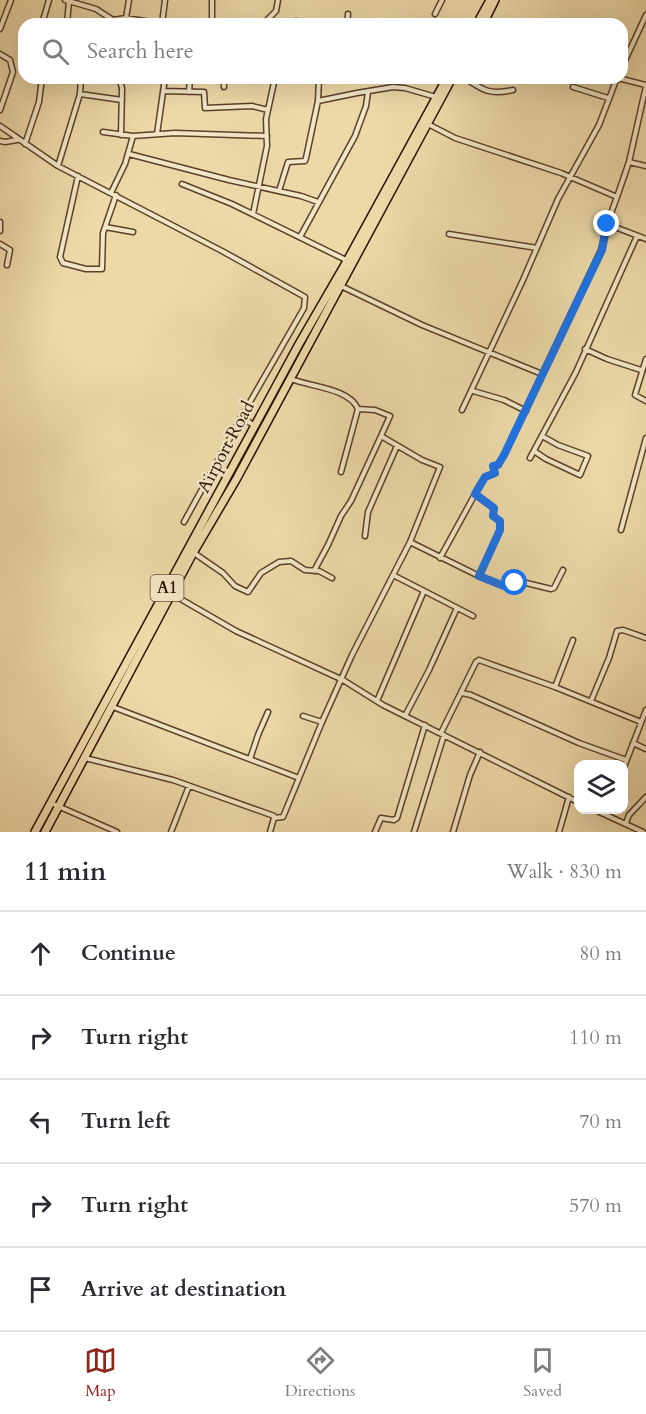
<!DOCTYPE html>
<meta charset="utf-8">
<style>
:root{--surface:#fff;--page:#f2f2f3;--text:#2b2b33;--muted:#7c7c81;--line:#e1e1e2;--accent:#8f2418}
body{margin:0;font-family:Cardo,serif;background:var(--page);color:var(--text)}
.controls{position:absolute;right:18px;bottom:18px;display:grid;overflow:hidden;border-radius:12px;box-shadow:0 6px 24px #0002}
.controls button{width:54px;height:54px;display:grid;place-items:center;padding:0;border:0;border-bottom:2px solid var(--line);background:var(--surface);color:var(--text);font:30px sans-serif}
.stop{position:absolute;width:18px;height:18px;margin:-14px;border:4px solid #1a73e8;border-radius:50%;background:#fff}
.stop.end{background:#1a73e8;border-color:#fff;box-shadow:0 2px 6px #0008}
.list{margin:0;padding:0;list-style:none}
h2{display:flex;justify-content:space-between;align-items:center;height:78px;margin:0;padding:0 24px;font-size:26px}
h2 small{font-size:20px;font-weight:400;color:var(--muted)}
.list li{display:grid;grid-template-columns:39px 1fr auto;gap:18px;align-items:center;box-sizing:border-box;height:84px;padding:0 24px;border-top:2px solid var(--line)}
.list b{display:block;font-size:22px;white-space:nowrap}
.list em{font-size:20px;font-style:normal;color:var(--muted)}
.icon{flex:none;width:33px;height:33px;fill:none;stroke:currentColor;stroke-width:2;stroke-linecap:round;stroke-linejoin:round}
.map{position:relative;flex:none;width:646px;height:832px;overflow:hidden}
.search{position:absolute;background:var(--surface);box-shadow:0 6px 24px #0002;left:18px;right:18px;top:18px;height:66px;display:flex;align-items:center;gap:15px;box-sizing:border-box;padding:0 21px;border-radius:18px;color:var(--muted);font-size:22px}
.sheet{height:498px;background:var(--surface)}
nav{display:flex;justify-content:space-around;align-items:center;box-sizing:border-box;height:84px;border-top:2px solid var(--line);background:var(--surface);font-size:16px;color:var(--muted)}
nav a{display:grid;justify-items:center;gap:3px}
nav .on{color:var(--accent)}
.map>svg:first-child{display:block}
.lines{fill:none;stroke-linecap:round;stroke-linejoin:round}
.street-casing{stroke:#5c412a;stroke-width:7}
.highway-casing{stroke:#2b0e00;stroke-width:10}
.street{stroke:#f3e6c6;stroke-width:4}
.highway{stroke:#edd9a8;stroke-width:7}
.route{stroke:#1a73e8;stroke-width:8}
.labels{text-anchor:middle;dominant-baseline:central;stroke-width:5;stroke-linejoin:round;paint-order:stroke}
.shield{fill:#f3e6c6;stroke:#674f3b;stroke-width:1.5}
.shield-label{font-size:16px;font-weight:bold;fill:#2b0e00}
.street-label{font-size:18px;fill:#2b0e00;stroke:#f3e6c6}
</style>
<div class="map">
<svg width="646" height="832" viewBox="0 0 646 832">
<rect width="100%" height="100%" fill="#edd9a8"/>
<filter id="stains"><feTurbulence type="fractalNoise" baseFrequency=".00333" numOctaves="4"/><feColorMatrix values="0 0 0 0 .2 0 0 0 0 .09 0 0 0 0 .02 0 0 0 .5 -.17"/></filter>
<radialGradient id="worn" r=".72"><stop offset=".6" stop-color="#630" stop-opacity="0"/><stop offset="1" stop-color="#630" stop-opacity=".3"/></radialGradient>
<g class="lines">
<!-- street casing -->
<g class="street-casing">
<path id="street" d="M65,0L96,9L113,20L126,18L163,24
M435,14L442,0
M126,18L129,0
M296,21V24
M419,23L421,24
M42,24L49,0
M67,24L69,1
M162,24L165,0
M212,24V0
M263,24L276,11L278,0
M347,24L348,14
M0,29L11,0
M0,54L10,60L13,72L0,110
M622,67L646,15
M119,78L122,88L121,135
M223,78L224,87
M434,78L444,81
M465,78C484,91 490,95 513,90
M618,78L646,85
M573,87L608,98
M163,91L204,92L205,108L252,106L268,110
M189,92L190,78
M80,94L122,100
M318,101L357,93L393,87L405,88L436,97
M428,124L455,138L561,173L617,197L607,224L601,250L504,455L498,465L493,467L495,473L485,477L480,485L440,558
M0,126L58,166L222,251L305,297L304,308L246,409L184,522
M103,132L133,136L175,133L267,136
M157,134L165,78
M0,141L5,142L17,140
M25,144L39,102L42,78
M129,154L229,180L301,196L318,202
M629,162L646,166
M58,166L80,94L81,78
M78,176L60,257L63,263L86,269H102L103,233L116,195
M182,184L232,204L346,260
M279,191L288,162L305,161L306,158L318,101L319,78
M111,193L125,164L133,136
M617,197L629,162L646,86
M253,214L267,146L266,119L275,78
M0,222V231
M607,224L646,239
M105,227L133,232
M449,234L537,248
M300,237L355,136L366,106L368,92
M0,244L10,250L7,265
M341,286L422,325L542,374
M585,349L607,359L641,370
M646,359L635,395L646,401
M473,391L504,400L526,411
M462,410L523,280L558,199L599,125L617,78
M241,417L255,426
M534,451L546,459L580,475L588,456L558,445L542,436
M530,458L576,372L637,236
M341,472L358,409
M475,494L494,508L493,516L500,521V530L479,576
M621,530L646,438
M365,536L368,512L397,446
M410,542L479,576L509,588H513L518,581L551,589L554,588L563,570
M194,553L223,573L235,586L248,592L261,573L279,562L291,561L305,570L319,571L332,578
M314,571L328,545L341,516L351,501L381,436
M393,575L473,616
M172,594L236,631L343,680L383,705L578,802
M555,687L573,640
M462,693L471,695L579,743L626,760
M377,701L424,591
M591,701L609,658L617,631L623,630L646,638
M113,707L299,778
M303,716L322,722
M405,716L429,670L457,608
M441,733L476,662L479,660L555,687L641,722
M633,743L646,749
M85,758L173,780L263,812L274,816V818
M250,759L258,735L268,712
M624,767L646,710
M51,803L117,832
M595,810L643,832
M626,823L629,815L646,797
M171,832L189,786
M270,832L274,818L283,817L322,722L352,655L410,542L440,467L422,460L381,436L390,416L375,410L358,409C349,388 311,387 291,379
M375,832L381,818L394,820L397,818L425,725
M414,832L444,735
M453,832L470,775L480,752
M559,832L569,797"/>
</g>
<!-- highway casing -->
<g class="highway-casing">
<path id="highway" d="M477,24L490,0
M483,24L495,0
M35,832L299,344L347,261L447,78
M45,832L193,553L237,478L452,78"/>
</g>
<!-- street -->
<use href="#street" class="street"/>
<!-- highway -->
<use href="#highway" class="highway"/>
</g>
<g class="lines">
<!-- route -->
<path class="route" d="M515,583L513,588H509L479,576L500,530V521L493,516L494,508L475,494L485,477L495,473L493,466L498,465L504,455L602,250L607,224"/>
</g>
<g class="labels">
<!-- shield labels -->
<rect class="shield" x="150.5" y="575" width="33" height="26" rx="4.5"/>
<g class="shield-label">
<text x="167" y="588">A1</text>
</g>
<!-- street labels -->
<g class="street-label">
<text transform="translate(226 447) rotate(-62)">Airport Road</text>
</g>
</g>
<rect width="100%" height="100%" filter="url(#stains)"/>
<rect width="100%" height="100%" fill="url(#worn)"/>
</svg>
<div class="controls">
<button><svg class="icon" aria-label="layers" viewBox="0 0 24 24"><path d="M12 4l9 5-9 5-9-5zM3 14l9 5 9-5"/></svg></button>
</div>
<div class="stop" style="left:515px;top:583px"></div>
<div class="stop end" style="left:607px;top:224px"></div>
<div class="search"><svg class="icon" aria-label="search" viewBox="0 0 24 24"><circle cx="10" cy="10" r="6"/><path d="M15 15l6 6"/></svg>Search here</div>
</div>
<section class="sheet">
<h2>11 min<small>Walk · 830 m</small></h2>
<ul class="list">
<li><svg class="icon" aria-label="ahead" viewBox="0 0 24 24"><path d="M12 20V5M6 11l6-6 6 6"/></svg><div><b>Continue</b></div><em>80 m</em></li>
<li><svg class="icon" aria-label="right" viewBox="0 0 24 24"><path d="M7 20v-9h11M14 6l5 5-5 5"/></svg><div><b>Turn right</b></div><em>110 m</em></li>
<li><svg class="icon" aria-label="left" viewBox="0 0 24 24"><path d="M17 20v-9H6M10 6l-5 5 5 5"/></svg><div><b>Turn left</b></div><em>70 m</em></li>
<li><svg class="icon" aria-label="right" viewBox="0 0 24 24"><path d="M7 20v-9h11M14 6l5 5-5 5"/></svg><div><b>Turn right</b></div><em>570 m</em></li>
<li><svg class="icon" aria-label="arrive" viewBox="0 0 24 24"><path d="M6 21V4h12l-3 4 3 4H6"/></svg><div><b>Arrive at destination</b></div></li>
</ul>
</section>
<nav>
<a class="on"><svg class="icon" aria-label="map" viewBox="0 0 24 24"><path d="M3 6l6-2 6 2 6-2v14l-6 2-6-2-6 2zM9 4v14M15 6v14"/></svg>Map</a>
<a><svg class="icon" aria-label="directions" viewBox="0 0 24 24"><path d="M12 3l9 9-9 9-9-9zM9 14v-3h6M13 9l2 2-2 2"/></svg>Directions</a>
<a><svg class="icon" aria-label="saved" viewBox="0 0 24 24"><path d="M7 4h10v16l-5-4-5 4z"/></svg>Saved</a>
</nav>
